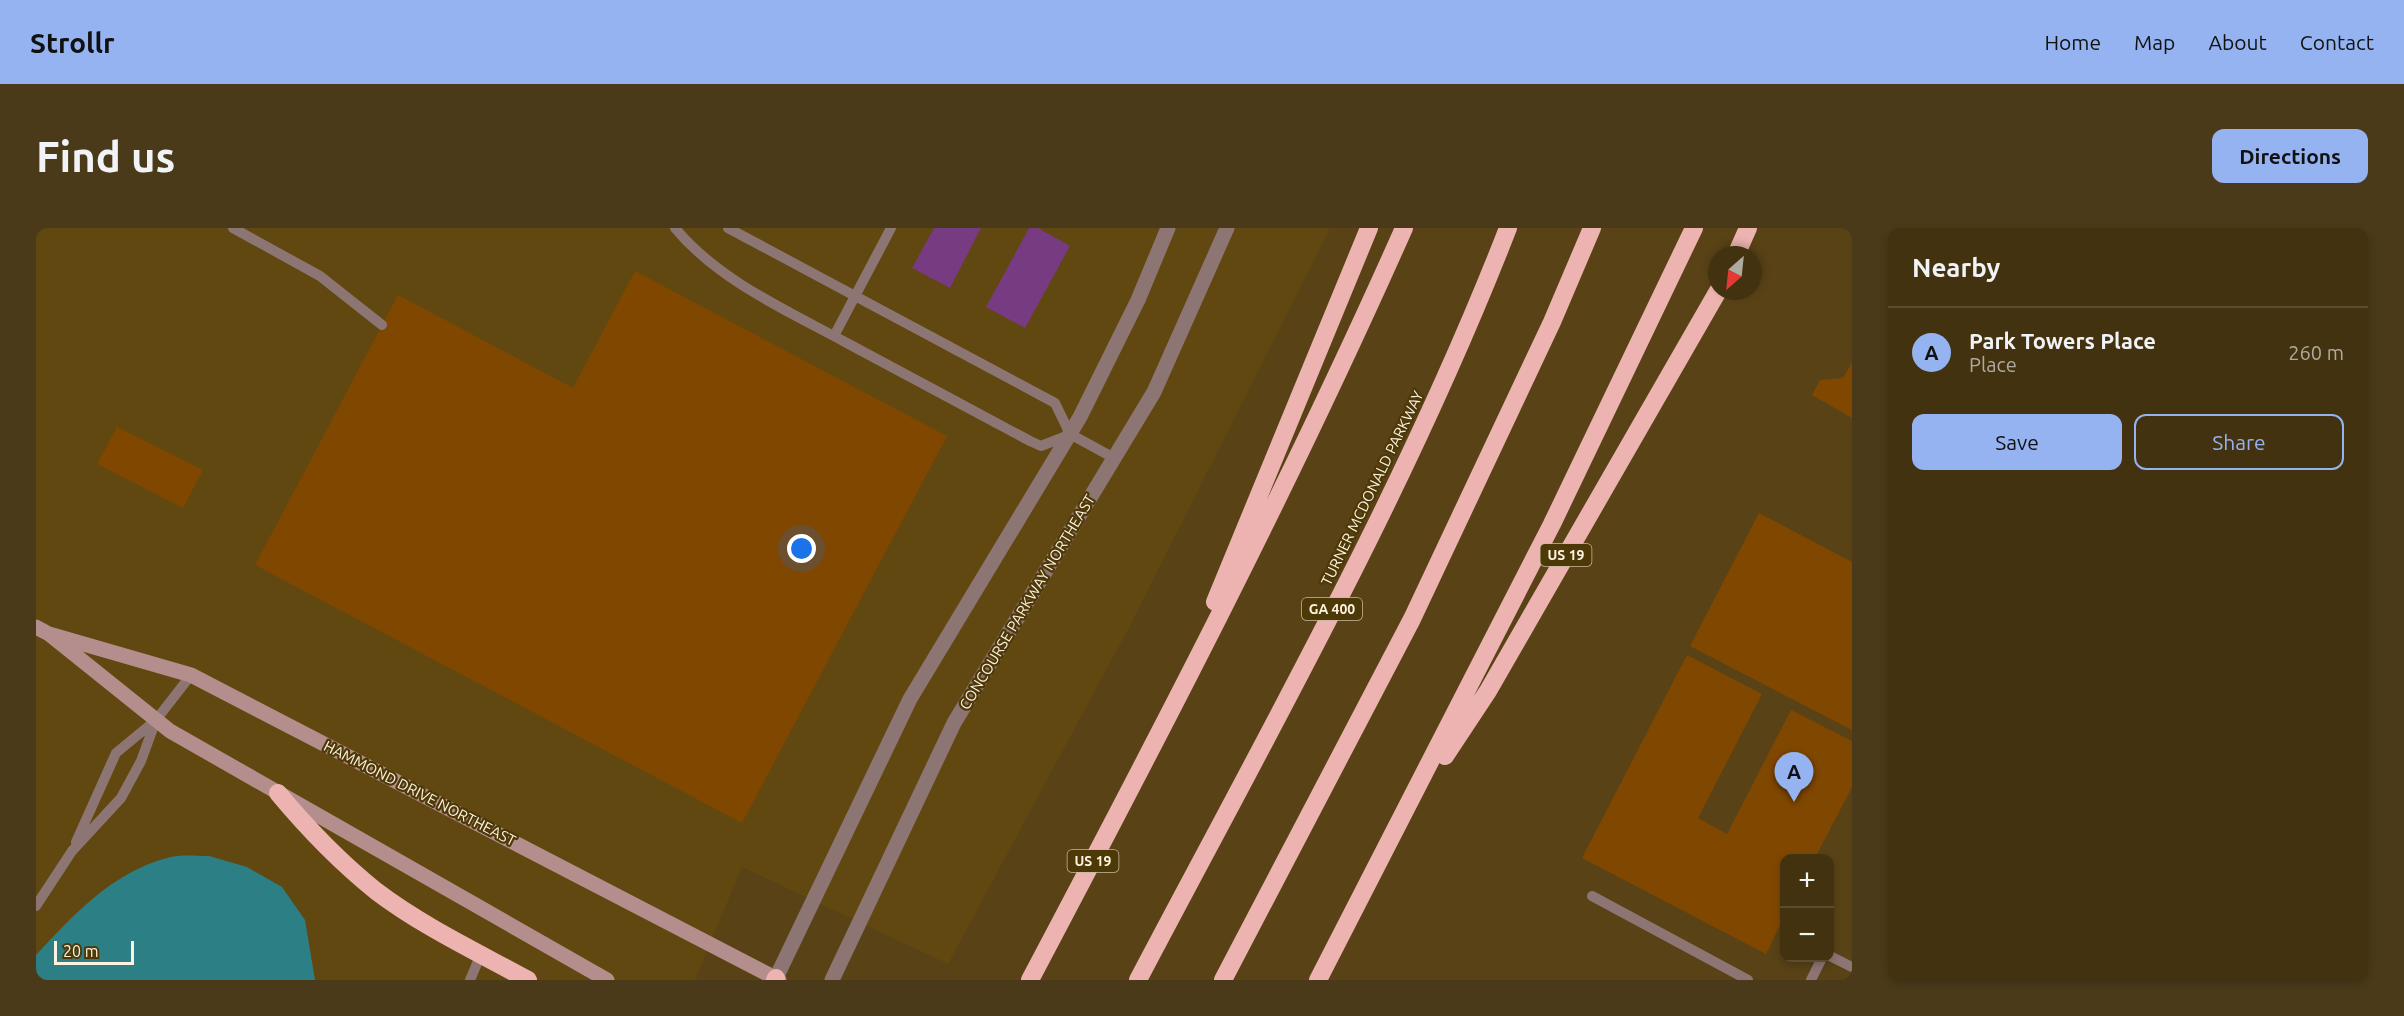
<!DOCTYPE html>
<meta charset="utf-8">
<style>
:root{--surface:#433210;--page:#4a3a19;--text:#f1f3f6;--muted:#afaa9f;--line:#5b4d30;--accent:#95b2f1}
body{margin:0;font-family:Ubuntu,sans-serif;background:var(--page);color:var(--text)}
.controls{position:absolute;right:18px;bottom:18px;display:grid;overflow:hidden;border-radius:12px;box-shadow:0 3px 9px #0003}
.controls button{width:54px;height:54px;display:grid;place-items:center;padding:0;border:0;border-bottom:2px solid var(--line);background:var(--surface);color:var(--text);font:30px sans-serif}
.compass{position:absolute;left:1672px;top:18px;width:54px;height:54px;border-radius:50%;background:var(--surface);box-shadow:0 3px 9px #0003;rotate:207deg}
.scale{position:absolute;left:18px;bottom:15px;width:80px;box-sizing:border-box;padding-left:6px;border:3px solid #fdf2e0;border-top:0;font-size:16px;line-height:21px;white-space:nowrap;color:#fdf2e0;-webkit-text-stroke:4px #4d3808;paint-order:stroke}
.you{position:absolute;left:766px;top:321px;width:21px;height:21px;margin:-15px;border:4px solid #fff;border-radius:50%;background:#1a73e8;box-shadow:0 0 0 9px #1a73e833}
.badge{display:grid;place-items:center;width:39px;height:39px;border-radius:50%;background:var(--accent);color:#111;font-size:20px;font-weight:700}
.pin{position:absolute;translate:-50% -50px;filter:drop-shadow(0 2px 3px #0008)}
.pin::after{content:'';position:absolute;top:32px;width:21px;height:18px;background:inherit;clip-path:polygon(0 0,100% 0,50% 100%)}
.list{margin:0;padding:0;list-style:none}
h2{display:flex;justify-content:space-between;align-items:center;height:78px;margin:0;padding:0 24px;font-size:26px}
h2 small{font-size:20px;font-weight:400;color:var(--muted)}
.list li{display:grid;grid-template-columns:39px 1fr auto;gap:18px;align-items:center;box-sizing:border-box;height:90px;padding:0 24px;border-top:2px solid var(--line)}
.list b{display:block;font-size:22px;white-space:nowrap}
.list p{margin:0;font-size:20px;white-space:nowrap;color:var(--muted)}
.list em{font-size:20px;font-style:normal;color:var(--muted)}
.actions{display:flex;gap:12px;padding:18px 24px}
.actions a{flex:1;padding:14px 0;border:2px solid var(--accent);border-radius:12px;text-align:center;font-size:21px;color:var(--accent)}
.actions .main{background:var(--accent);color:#111}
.map{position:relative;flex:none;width:1816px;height:752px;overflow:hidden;border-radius:12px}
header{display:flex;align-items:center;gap:36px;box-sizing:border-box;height:84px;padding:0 30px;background:var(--accent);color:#111}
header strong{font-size:28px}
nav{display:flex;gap:33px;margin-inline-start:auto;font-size:21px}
.intro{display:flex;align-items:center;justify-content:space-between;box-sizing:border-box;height:144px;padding:0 36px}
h1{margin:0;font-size:42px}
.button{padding:15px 27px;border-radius:12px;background:var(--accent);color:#111;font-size:21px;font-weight:700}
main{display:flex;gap:36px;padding:0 36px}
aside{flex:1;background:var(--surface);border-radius:12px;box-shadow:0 3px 9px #0003}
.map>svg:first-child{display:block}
.built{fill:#614710}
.green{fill:#773b82}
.water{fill:#2c8085}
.building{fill:#804700}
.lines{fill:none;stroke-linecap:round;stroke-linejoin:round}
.service{stroke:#8d7574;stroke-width:10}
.minor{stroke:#8d7574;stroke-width:15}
.secondary{stroke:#b48e8d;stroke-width:15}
.motorway{stroke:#ecb3b0;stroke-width:18}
.labels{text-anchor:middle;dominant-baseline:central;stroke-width:4.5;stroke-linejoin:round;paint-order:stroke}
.shield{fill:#4d3808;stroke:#c8ba9f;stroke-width:1.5}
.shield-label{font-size:14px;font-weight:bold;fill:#fdf2e0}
.street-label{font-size:15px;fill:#fdf2e0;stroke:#4d3808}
</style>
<header>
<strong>Strollr</strong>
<nav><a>Home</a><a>Map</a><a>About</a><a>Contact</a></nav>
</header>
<div class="intro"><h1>Find us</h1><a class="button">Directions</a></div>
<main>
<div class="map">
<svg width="1816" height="752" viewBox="0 0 1816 752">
<rect width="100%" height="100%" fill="#594216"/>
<!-- built -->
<path class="built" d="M0,0H1294L1096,394L912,736L706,639L659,752H0Z"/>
<!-- green -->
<path class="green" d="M898,0H945L914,60L876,40Z
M993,0H1002L1034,18L989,100L950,79Z"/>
<!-- water -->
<path class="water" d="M173,628L211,639L246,659L269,692L279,752H0V727C37,687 77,644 131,630C144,626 160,628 173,628Z"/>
<!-- building -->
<path class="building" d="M599,43L911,208L706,595L219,337L362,67L537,160Z
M1816,134V190L1776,167L1784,152L1807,150Z
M81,199L167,242L147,280L61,236Z
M1723,285L1816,334V502L1654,418Z
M1651,427L1726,466L1662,590L1691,606L1755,482L1816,513V559L1779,630H1748V689L1730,726L1546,630Z"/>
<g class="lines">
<!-- service -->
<path class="service" d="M197,0L284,48L346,97
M639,0C682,52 750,82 809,114C871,147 932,180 994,213L1005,218L1033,207
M692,0L1019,175L1034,206L1078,230
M798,108L855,0
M40,614L80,525L120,492L155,447
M1556,668L1712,752
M0,678L36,623L85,570L105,533L120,492
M1794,728L1816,739
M434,752L445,726
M1775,752L1786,730"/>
<!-- minor -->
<path class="minor" d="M740,750L874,471L1044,189L1102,72L1132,0
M796,752L918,495L1118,164L1191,0"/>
<!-- secondary -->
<path class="secondary" d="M0,399L13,406L134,503L571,752
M13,406L155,447L743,752"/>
<!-- motorway -->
<path class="motorway" d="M1700,27L1712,0
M1179,374L1333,0
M1409,528L1452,463L1682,63
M242,565C272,601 304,634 340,663C386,698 441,724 492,752
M739,752L740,750
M994,752C1125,504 1254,257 1368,0
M1102,752C1232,505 1371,260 1472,0
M1187,752L1376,391L1516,94L1556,0
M1282,752L1516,296L1658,0"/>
</g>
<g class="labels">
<!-- shield labels -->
<g class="shield">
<rect x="1504.5" y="316" width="51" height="22" rx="4.5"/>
<rect x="1266" y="370" width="60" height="22" rx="4.5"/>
<rect x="1031.5" y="622" width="51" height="22" rx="4.5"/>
</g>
<g class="shield-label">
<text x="1530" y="327">US 19</text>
<text x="1296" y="381">GA 400</text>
<text x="1057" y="633">US 19</text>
</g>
<!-- street labels -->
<g class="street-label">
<text transform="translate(1336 260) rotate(-64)">TURNER MCDONALD PARKWAY</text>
<text transform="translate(991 374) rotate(-59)">CONCOURSE PARKWAY NORTHEAST</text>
<text transform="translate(384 565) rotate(27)">HAMMOND DRIVE NORTHEAST</text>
</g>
</g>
</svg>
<div class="controls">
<button>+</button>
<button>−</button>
</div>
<svg class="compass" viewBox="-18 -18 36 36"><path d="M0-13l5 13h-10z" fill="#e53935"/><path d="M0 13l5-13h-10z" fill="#afaa9f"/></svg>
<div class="scale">20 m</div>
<div class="you"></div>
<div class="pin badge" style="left:1758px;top:574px">A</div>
</div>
<aside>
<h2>Nearby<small></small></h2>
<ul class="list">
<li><span class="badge">A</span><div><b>Park Towers Place</b><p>Place</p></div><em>260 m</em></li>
</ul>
<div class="actions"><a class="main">Save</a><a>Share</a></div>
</aside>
</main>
